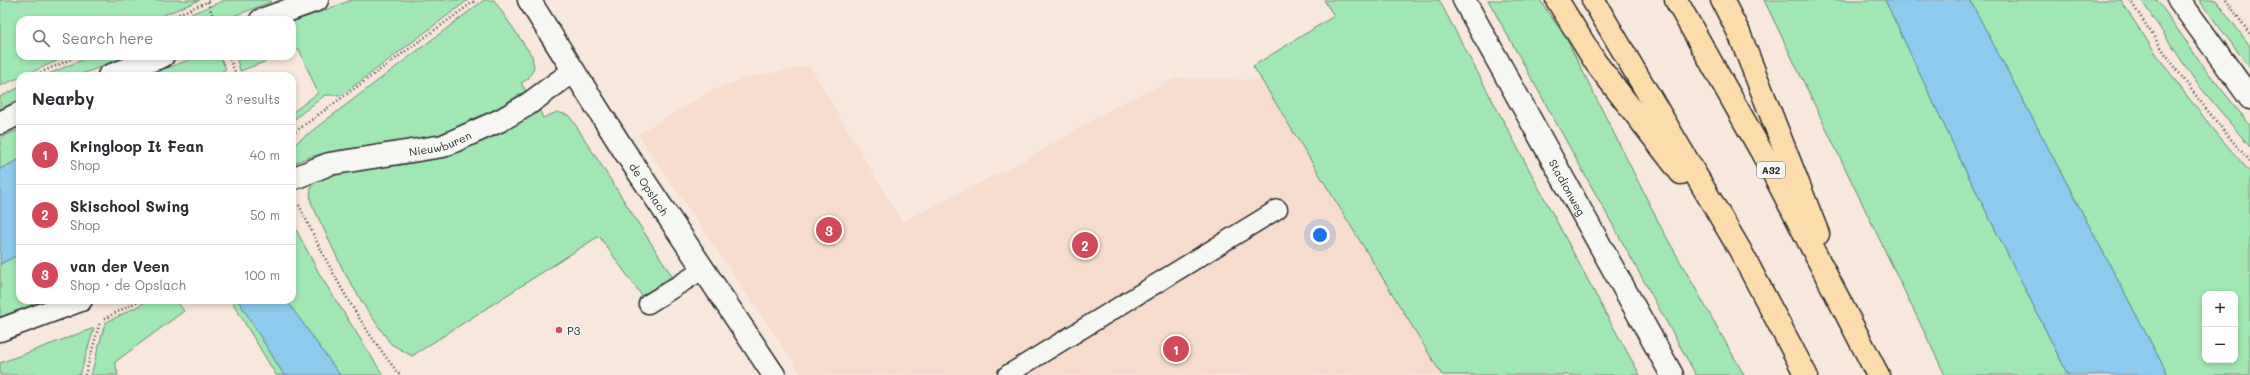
<!DOCTYPE html>
<meta charset="utf-8">
<style>
:root{--surface:#fff;--page:#f2f2f3;--text:#2b2b33;--muted:#7c7c81;--line:#e1e1e2;--accent:#d1495b}
body{margin:0;font-family:Mali,sans-serif;background:var(--page);color:var(--text)}
.controls{position:absolute;right:12px;bottom:12px;display:grid;overflow:hidden;border-radius:8px;box-shadow:0 2px 6px #0003}
.controls button{width:36px;height:36px;display:grid;place-items:center;padding:0;border:0;border-bottom:1px solid var(--line);background:var(--surface);color:var(--text);font:20px sans-serif}
.you{position:absolute;left:1320px;top:235px;width:14px;height:14px;margin:-10px;border:3px solid #fff;border-radius:50%;background:#1a73e8;box-shadow:0 0 0 6px #1a73e833}
.badge{display:grid;place-items:center;width:26px;height:26px;border-radius:50%;background:var(--accent);color:#fff;font-size:13px;font-weight:700}
.pin{position:absolute;translate:-50% -50%;border:2px solid #fff;box-shadow:0 1px 4px #0006}
.list{margin:0;padding:0;list-style:none}
h2{display:flex;justify-content:space-between;align-items:center;height:52px;margin:0;padding:0 16px;font-size:17px}
h2 small{font-size:13px;font-weight:400;color:var(--muted)}
.list li{display:grid;grid-template-columns:26px 1fr auto;gap:12px;align-items:center;box-sizing:border-box;height:60px;padding:0 16px;border-top:1px solid var(--line)}
.list b{display:block;font-size:15px;white-space:nowrap}
.list p{margin:0;font-size:13px;white-space:nowrap;color:var(--muted)}
.list em{font-size:13px;font-style:normal;color:var(--muted)}
.icon{flex:none;width:22px;height:22px;fill:none;stroke:currentColor;stroke-width:2;stroke-linecap:round;stroke-linejoin:round}
.map{position:relative;flex:none;width:2250px;height:375px;overflow:hidden}
.search{position:absolute;background:var(--surface);box-shadow:0 2px 6px #0003;left:16px;top:16px;width:280px;height:44px;display:flex;align-items:center;gap:10px;box-sizing:border-box;padding:0 14px;border-radius:12px;color:var(--muted);font-size:15px}
.panel{position:absolute;background:var(--surface);box-shadow:0 2px 6px #0003;left:16px;top:72px;width:280px;height:232px;border-radius:12px}
.map>svg:first-child{display:block}
.built{fill:#f7dccd}
.green{fill:#a0e7b4;stroke:#668970;fill-rule:evenodd}
.water{fill:#8dcaed;stroke:#668a9f}
.lines{fill:none;stroke-linecap:round;stroke-linejoin:round}
.lane-casing{stroke:#2b2b2b;stroke-width:21}
.street-casing{stroke:#2b2b2b;stroke-width:25}
.secondary-casing{stroke:#2b2b2b;stroke-width:25}
.highway-casing{stroke:#2b2b2b;stroke-width:25}
.path{stroke:#2b2b2b;stroke-width:2.5;stroke-dasharray:1 3;stroke-linecap:butt}
.lane{stroke:#f6f6f2;stroke-width:18}
.street{stroke:#f6f6f2;stroke-width:22}
.secondary{stroke:#f6f6f2;stroke-width:22}
.highway{stroke:#fddcac;stroke-width:22}
.poi-dot{fill:#d1495b;stroke:#f6f6f2;stroke-width:1.5}
.labels{text-anchor:middle;dominant-baseline:central;stroke-width:3.5;stroke-linejoin:round;paint-order:stroke}
.shield{fill:#f6f6f2;stroke:#686867;stroke-width:1}
.shield-label{font-size:10px;font-weight:bold;fill:#2b2b2b}
.street-label{font-size:11px;fill:#2b2b2b;stroke:#f6f6f2}
.poi-label{font-size:11px;fill:#2b2b2b;stroke:#f6f6f2;text-anchor:start}
</style>
<div class="map">
<svg width="2250" height="375" viewBox="0 0 2250 375">
<rect width="100%" height="100%" fill="#f7e7dc"/>
<filter id="ink" filterUnits="userSpaceOnUse"><feTurbulence type="fractalNoise" baseFrequency=".025" numOctaves="2"/><feDisplacementMap in="SourceGraphic" scale="8" xChannelSelector="R" yChannelSelector="G"/><feConvolveMatrix kernelMatrix="1 2 1 2 8 2 1 2 1" color-interpolation-filters="sRGB"/></filter>
<g filter="url(#ink)">
<!-- built -->
<path class="built" d="M810,66L902,222L1027,159L1118,105L1176,78L1303,81L1522,375H802L638,134L713,90L748,77Z"/>
<!-- green -->
<path class="green" d="M0,0H200L152,20H20V56H68L0,86Z
M225,0H270L271,2L223,20H176Z
M352,0H468L342,95H325L292,121V113L318,93L299,49L292,52V22Z
M484,0H494L532,56L534,68L528,79L521,83L526,91C497,108 469,126 436,136C398,146 359,145 321,154C311,156 302,160 292,164V146Z
M1324,0H1439L1606,314L1640,375H1442L1253,66L1334,16Z
M1488,0H1540L1567,40L1662,229L1744,375H1696Z
M1764,0H1885L1962,163L2068,375H1945Z
M1970,0H2121C2159,62 2202,118 2250,172V375H2168ZM2205,294H2235V360H2205Z
M2141,0H2157L2206,70L2250,125V147L2196,82Z
M2199,0H2216L2250,46V68Z
M91,56H129L77,76H44Z
M200,56H220L226,69L222,71L226,76H145Z
M236,56H281L240,71Z
M20,87V100L0,110V97Z
M539,109L543,118L557,112L568,115L573,121L672,276L642,296L599,236L412,356L391,344L367,310L344,272L311,202C310,193 309,184 319,179C343,167 380,169 407,164C456,155 496,135 539,109Z
M20,129V159L0,169V138Z
M292,222L320,275L383,375H340L286,300H292Z
M20,254V300H46L0,317V264Z
M150,300H176L184,311L115,362L118,375H91L105,323Z
M231,300H238L284,375H276Z
M94,328L80,375H0V363Z"/>
<!-- water -->
<path class="water" d="M1885,0H1970L2168,375H2068L1962,163Z
M20,159V254L0,264V169Z
M238,300H286L340,375H284Z"/>
<g class="lines">
<!-- lane casing -->
<g class="lane-casing">
<path id="lane" d="M648,304L704,269
M1007,375L1278,209"/>
</g>
<!-- street casing -->
<g class="street-casing">
<g id="street">
<path id="s1" d="M529,0L623,149L774,375"/>
<path d="M261,20L317,0"/>
<path d="M109,76L163,56"/>
<path d="M0,123L20,113"/>
<path id="s2" d="M292,179L329,164L443,146L501,120L527,105L572,72"/>
<path d="M0,330L81,300"/>
</g>
</g>
<!-- secondary casing -->
<g class="secondary-casing">
<g id="secondary">
<path id="s3" d="M1464,0L1672,375"/>
<path d="M2179,0L2250,98"/>
</g>
</g>
<!-- highway casing -->
<g class="highway-casing">
<path id="highway" d="M1557,0L1596,63L1681,173
M1593,0L1740,250L1806,375
M1676,0L1769,165L1878,375
M1722,0L1739,33L1818,234"/>
</g>
<!-- path -->
<path class="path" d="M2130,0C2166,57 2205,111 2250,161
M2226,0L2250,34
M208,2L214,20
M164,20L212,0
M228,56L237,76
M33,76L78,56
M292,134L476,0
M299,205C327,264 358,324 400,375
M104,319L140,300
M85,375L100,322"/>
<!-- lane -->
<use href="#lane" class="lane"/>
<!-- street -->
<use href="#street" class="street"/>
<!-- secondary -->
<use href="#secondary" class="secondary"/>
<!-- highway -->
<use href="#highway" class="highway"/>
</g>
</g>
<!-- markers -->
<circle class="poi-dot" cx="559" cy="330" r="4"/>
<g class="labels">
<!-- shield labels -->
<rect class="shield" x="1757" y="162" width="28" height="16" rx="3"/>
<g class="shield-label">
<text x="1771" y="170">A32</text>
</g>
<!-- street labels -->
<g class="street-label">
<text stroke="none"><textPath href="#s2" startOffset="153">Nieuwburen</textPath></text>
<text stroke="none"><textPath href="#s3" startOffset="214">Stadionweg</textPath></text>
<text stroke="none"><textPath href="#s1" startOffset="224">de Opslach</textPath></text>
</g>
<!-- poi labels -->
<g class="poi-label">
<text x="567" y="330">P3</text>
</g>
</g>
</svg>
<div class="controls">
<button>+</button>
<button>−</button>
</div>
<div class="you"></div>
<div class="pin badge" style="left:1176px;top:349px">1</div>
<div class="pin badge" style="left:1085px;top:245px">2</div>
<div class="pin badge" style="left:829px;top:230px">3</div>
<div class="search"><svg class="icon" aria-label="search" viewBox="0 0 24 24"><circle cx="10" cy="10" r="6"/><path d="M15 15l6 6"/></svg>Search here</div>
<section class="panel">
<h2>Nearby<small>3 results</small></h2>
<ul class="list">
<li><span class="badge">1</span><div><b>Kringloop It Fean</b><p>Shop</p></div><em>40 m</em></li>
<li><span class="badge">2</span><div><b>Skischool Swing</b><p>Shop</p></div><em>50 m</em></li>
<li><span class="badge">3</span><div><b>van der Veen</b><p>Shop · de Opslach</p></div><em>100 m</em></li>
</ul>
</section>
</div>
